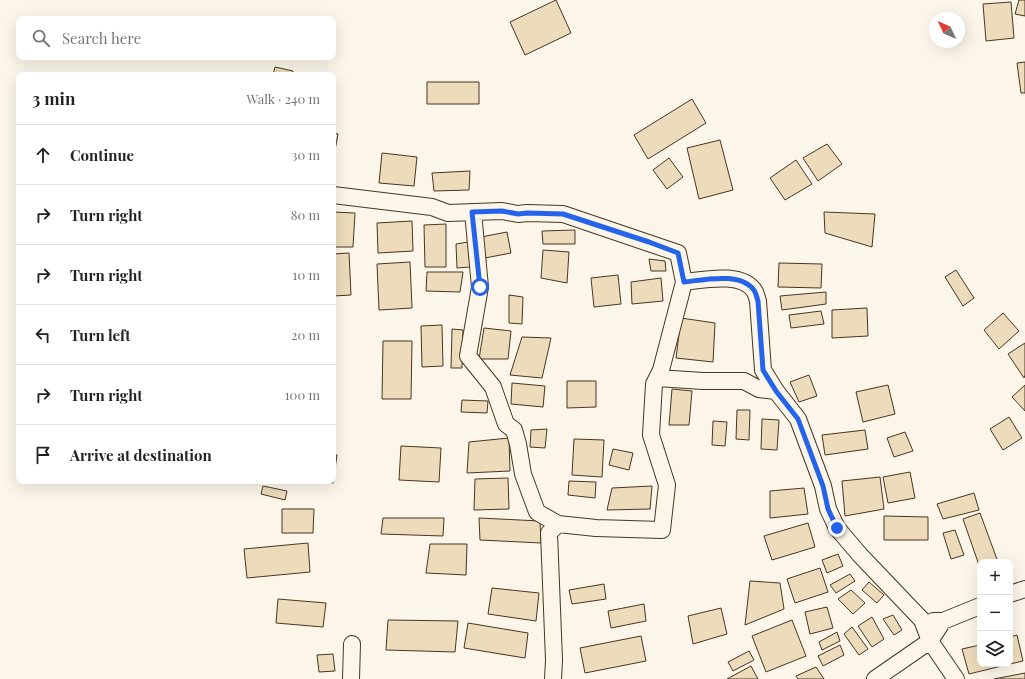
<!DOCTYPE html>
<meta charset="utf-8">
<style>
:root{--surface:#fff;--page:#f2f2f2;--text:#222;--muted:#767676;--line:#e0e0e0}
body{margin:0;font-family:"Playfair Display",serif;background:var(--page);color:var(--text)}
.controls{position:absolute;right:12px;bottom:12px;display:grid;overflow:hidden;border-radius:8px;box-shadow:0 4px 16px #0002}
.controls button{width:36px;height:36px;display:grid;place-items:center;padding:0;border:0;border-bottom:1px solid var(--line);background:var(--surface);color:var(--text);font:20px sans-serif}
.compass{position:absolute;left:929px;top:12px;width:36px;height:36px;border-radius:50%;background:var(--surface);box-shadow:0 4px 16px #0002;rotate:314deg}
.stop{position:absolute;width:12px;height:12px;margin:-9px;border:3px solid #2563eb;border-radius:50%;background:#fff}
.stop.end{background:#2563eb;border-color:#fff;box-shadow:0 1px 4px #0008}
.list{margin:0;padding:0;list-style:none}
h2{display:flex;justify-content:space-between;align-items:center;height:52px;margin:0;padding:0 16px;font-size:17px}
h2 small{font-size:13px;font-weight:400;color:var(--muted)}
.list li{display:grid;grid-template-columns:26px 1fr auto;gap:12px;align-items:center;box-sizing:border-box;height:60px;padding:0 16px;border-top:1px solid var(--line)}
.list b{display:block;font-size:15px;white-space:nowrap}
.list em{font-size:13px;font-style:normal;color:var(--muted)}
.icon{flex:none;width:22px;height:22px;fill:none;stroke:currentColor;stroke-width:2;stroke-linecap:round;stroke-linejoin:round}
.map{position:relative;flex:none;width:1025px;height:679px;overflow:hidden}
.search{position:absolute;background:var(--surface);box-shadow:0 4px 16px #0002;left:16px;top:16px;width:320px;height:44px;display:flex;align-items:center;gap:10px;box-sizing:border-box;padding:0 14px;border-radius:8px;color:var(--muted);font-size:15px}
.panel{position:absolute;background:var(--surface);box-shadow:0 4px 16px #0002;left:16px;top:72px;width:320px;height:412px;border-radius:8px}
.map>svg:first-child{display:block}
.building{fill:#ecdcbc;stroke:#4a3520}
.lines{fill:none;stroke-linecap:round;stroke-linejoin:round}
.minor-casing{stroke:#4a3520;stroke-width:18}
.minor{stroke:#fbf6e9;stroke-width:16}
.route{stroke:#2563eb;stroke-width:5}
</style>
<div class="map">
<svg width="1025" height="679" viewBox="0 0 1025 679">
<rect width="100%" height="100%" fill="#fbf6e9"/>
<!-- building -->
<path class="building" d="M556,0L571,33L525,55L510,22Z
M1019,0H1025V16L1015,14Z
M1011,2L1014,38L986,41L983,4Z
M1025,62V93H1021L1017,63Z
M275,67L293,71L292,75H273Z
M427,82H479V104H427Z
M692,99L706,123L648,159L634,135Z
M333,133L338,134L333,161Z
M720,140L733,190L699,199L687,148Z
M827,144L842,164L818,181L803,158Z
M382,153L417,157L414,186L379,183Z
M669,158L683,177L667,189L653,170Z
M796,160L812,184L785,200L770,178Z
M470,171L469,190L434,191L432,173Z
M333,212L355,213L353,247H333Z
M824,212L875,214L872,247L825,233Z
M412,221L413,251L378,253L377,223Z
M446,224V267H425L424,225Z
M575,230V244H543L542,231Z
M507,232L511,253L485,258L481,237Z
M468,242L470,267L457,268L456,244Z
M543,250L569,252L567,283L541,278Z
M349,253L351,295L333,296V254Z
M649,259L665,261L666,271H651Z
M410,262L412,308L379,310L377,264Z
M779,263L822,264L821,288L778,287Z
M956,270L974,298L963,306L945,277Z
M427,272H463L460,292L426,291Z
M618,275L621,304L594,307L591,278Z
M661,278L663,301L632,304L631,282Z
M826,292V304L782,310L780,296Z
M509,295L523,297L522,324L509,323Z
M867,308L868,336L832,338V310Z
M821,311L824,324L791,328L789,315Z
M1003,313L1019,331L999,349L984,330Z
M681,318L715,323L713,362L676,358Z
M442,325L443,366L422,367L421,326Z
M484,328L511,331L508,359H479Z
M452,329L463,330L462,368H451Z
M522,337L551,338L542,378L510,375Z
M383,341H412L411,399H382Z
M1025,343V375L1024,378L1008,354Z
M809,375L817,396L799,402L790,382Z
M567,381H596V407L567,408Z
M512,383L545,386L543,407L511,404Z
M888,385L895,414L863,422L856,392Z
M1025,385V411L1012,397Z
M672,389L692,391L689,425H669Z
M462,400L488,401L487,413L461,412Z
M737,410H750L749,440L736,439Z
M1009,417L1022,438L1003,450L990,429Z
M762,419L779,420L777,450L761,449Z
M713,421L727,422L725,446L712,445Z
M547,429L545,448L530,447L531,430Z
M865,430L868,449L825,455L822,435Z
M905,432L913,451L894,457L887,438Z
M509,438L510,471L467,473L469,442Z
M574,439L604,440L602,477L572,475Z
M401,446L441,448L439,482L399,480Z
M613,449L633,453L629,470L609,465Z
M333,455H337L333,483L318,481H333Z
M910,472L915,498L888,503L883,477Z
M880,477L884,509L845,516L842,481Z
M508,478L509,509L474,510L475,479Z
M569,481L596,482L595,498L568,495Z
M263,486L287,491L285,500L261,494Z
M652,486L650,509L607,510L612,488Z
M804,488L808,514L770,518V491Z
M974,493L979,510L943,519L937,504Z
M282,509H314L313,533H282Z
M980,513L998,562H980V568L963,519Z
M884,516L928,517V540H884Z
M383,518H444L443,536L381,534Z
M479,518L540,521L541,543L480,540Z
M808,523L815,547L772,560L764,536Z
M955,530L964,555L951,559L943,533Z
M308,543L310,572L247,578L244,549Z
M430,544H467L466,575L426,573Z
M838,554L843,566L827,573L822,560Z
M820,568L828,592L795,603L787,579Z
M850,574L855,581L836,593L830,585Z
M750,581L780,583L784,609L745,625Z
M869,582L884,595L877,603L862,590Z
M604,584L606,599L572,604L569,590Z
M492,588L539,593L536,621L488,614Z
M851,590L865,603L853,614L838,599Z
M278,599L326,603L323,627L276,623Z
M644,604L646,621L611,628L608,611Z
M827,607L833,628L810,634L805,612Z
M721,608L727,634L693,644L688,616Z
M893,615L902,630L894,635L883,619Z
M872,617L884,639L872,647L858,626Z
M388,620L458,621L455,652L386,650Z
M792,620L806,656L766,672L752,636Z
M468,623L528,633L525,658L464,648Z
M852,627L868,649L859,655L844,634Z
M837,632L840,641L822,650L819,642Z
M1017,635L1023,661L1010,664V637Z
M641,636L646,661L585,673L580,648Z
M840,645L844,655L823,666L818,656Z
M980,645V664H1010L969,674L962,649Z
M749,651L754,660L733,671L728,662Z
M333,654L335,671L319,672L317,655Z
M751,666L758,679H727Z
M816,667L824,679H798L796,676Z
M1025,673V679H994Z"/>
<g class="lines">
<!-- minor casing -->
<g class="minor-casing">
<path id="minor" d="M333,195L432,207L448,213L502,211L518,214L527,213L563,214L678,253L684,282L661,370L654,384L651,435L667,485L662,530L596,528L558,524L537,512L523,474L518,444L514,430L506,424L493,387L468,356L480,287L473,212
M684,282C703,280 743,271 755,292C756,294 757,298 758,301L763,370L776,391L798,419L823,486L828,509L837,528L860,555L922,620L930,641L956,679
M657,378L703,381H744L759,389L776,391
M1010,594L1025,589
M933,621H943L980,606
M351,679L352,644
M553,679L554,660L549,533L558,524
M875,679L930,641L943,621"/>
</g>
<!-- minor -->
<use href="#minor" class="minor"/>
</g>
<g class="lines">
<!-- route -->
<path class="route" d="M480,287L472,212L502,211L518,214L527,213L563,214L649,242L678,253L684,282C703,280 743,271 755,292C756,294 757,298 758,301L763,370L776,391L798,419L823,486L828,509L837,528"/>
</g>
</svg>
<div class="controls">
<button>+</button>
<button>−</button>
<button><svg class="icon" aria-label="layers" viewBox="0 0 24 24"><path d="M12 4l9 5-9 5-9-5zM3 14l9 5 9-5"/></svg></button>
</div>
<svg class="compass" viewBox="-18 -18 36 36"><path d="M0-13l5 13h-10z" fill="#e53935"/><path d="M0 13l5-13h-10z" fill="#767676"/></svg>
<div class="stop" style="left:480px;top:287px"></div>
<div class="stop end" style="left:837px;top:528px"></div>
<div class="search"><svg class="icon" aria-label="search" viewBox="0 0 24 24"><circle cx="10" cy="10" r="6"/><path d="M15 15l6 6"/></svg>Search here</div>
<section class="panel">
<h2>3 min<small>Walk · 240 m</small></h2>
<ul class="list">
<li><svg class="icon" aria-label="ahead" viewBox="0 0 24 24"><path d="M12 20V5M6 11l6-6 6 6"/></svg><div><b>Continue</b></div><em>30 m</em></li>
<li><svg class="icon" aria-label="right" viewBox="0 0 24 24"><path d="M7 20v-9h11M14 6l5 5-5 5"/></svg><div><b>Turn right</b></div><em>80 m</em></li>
<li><svg class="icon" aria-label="right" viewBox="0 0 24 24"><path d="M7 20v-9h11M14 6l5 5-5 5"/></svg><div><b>Turn right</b></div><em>10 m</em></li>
<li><svg class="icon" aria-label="left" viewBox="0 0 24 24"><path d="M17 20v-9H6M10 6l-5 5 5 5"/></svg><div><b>Turn left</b></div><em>20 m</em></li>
<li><svg class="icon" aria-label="right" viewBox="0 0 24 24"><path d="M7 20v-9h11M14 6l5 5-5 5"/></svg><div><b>Turn right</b></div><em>100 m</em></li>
<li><svg class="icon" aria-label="arrive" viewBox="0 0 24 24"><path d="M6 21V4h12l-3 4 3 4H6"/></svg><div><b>Arrive at destination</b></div></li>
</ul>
</section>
</div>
